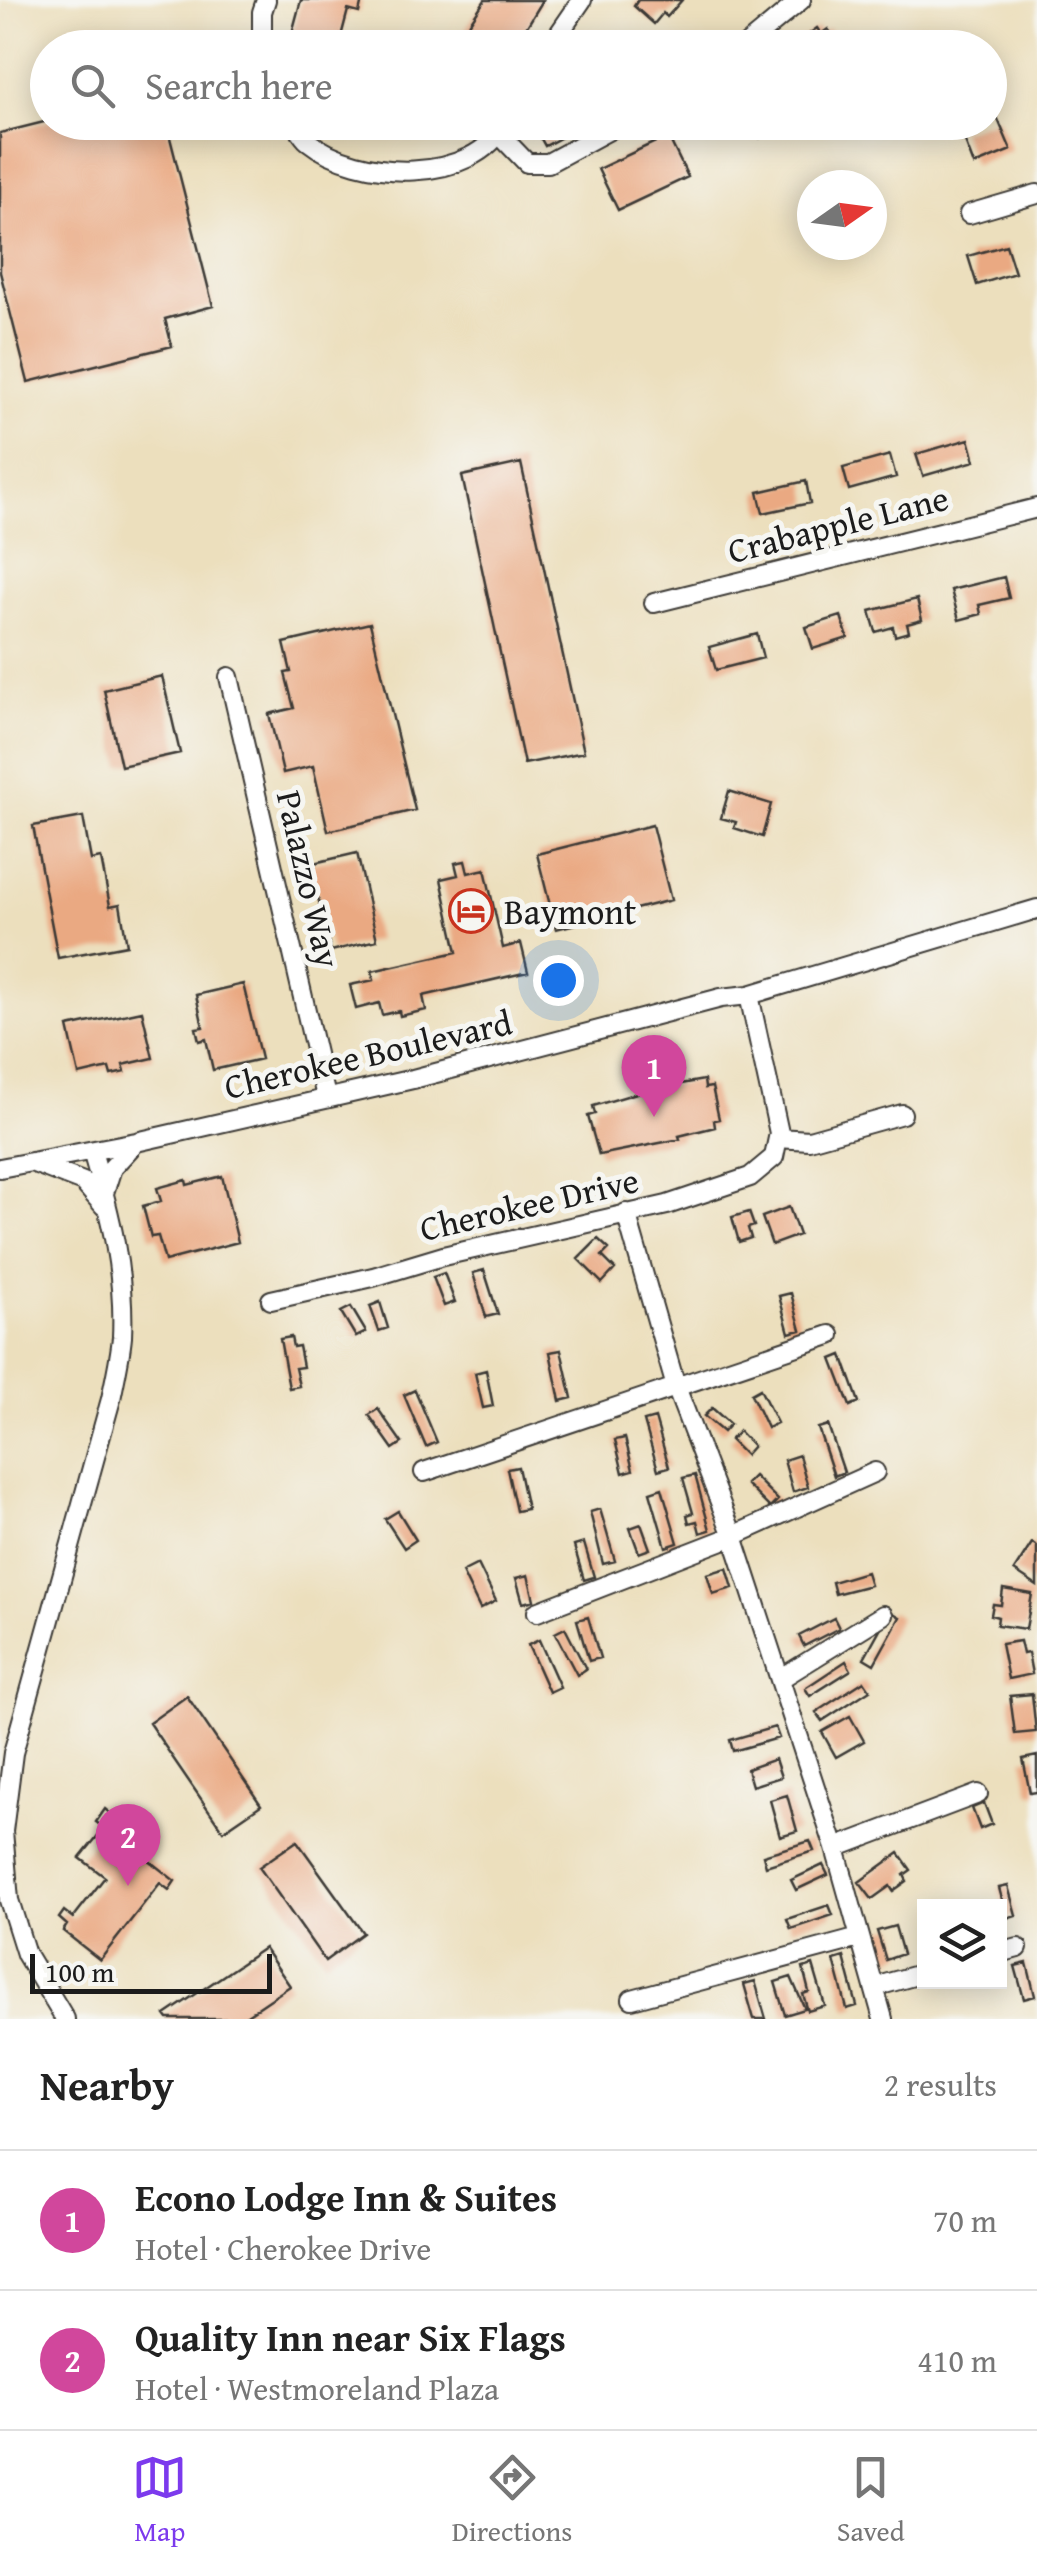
<!DOCTYPE html>
<meta charset="utf-8">
<style>
:root{--surface:#fff;--page:#f2f2f2;--text:#222;--muted:#767676;--line:#e0e0e0;--accent:#7c3aed}
body{margin:0;font-family:"Gentium Book Plus",serif;background:var(--page);color:var(--text)}
.controls{position:absolute;right:30px;bottom:30px;display:grid;overflow:hidden;border-radius:0px;box-shadow:0 5px 25px #0003}
.controls button{width:90px;height:90px;display:grid;place-items:center;padding:0;border:0;border-bottom:2px solid var(--line);background:var(--surface);color:var(--text);font:50px sans-serif}
.compass{position:absolute;left:797px;top:170px;width:90px;height:90px;border-radius:50%;background:var(--surface);box-shadow:0 5px 25px #0003;rotate:76deg}
.scale{position:absolute;left:30px;bottom:25px;width:242px;box-sizing:border-box;padding-left:10px;border:5px solid #1c1c1c;border-top:0;font-size:28px;line-height:35px;white-space:nowrap;color:#1c1c1c;-webkit-text-stroke:8px #f6f6f2;paint-order:stroke}
.you{position:absolute;left:558px;top:980px;width:35px;height:35px;margin:-25px;border:8px solid #fff;border-radius:50%;background:#1a73e8;box-shadow:0 0 0 15px #1a73e833}
.badge{display:grid;place-items:center;width:65px;height:65px;border-radius:50%;background:var(--accent);color:#fff;font-size:32px;font-weight:700}
.pin{position:absolute;translate:-50% -82px;filter:drop-shadow(0 2px 5px #0008)}
.pin::after{content:'';position:absolute;top:52px;width:35px;height:30px;background:inherit;clip-path:polygon(0 0,100% 0,50% 100%)}
.list{margin:0;padding:0;list-style:none}
h2{display:flex;justify-content:space-between;align-items:center;height:130px;margin:0;padding:0 40px;font-size:42px}
h2 small{font-size:32px;font-weight:400;color:var(--muted)}
.list li{display:grid;grid-template-columns:65px 1fr auto;gap:30px;align-items:center;box-sizing:border-box;height:140px;padding:0 40px;border-top:2px solid var(--line)}
.list b{display:block;font-size:38px;white-space:nowrap}
.list p{margin:0;font-size:32px;white-space:nowrap;color:var(--muted)}
.list em{font-size:32px;font-style:normal;color:var(--muted)}
.icon{flex:none;width:55px;height:55px;fill:none;stroke:currentColor;stroke-width:2;stroke-linecap:round;stroke-linejoin:round}
.map{position:relative;flex:none;width:1037px;height:2019px;overflow:hidden}
.search{position:absolute;background:var(--surface);box-shadow:0 5px 25px #0003;left:30px;right:30px;top:30px;height:110px;display:flex;align-items:center;gap:25px;box-sizing:border-box;padding:0 35px;border-radius:55px;color:var(--muted);font-size:38px}
.sheet{height:410px;background:var(--surface)}
nav{display:flex;justify-content:space-around;align-items:center;box-sizing:border-box;height:140px;border-top:2px solid var(--line);background:var(--surface);font-size:28px;color:var(--muted)}
nav a{display:grid;justify-items:center;gap:5px}
nav .on{color:var(--accent)}
.map>svg:first-child{display:block}
.building{fill:#eaa982}
.lines{fill:none;stroke-linecap:round;stroke-linejoin:round}
.minor-casing{stroke:#3b3934;stroke-width:22}
.minor{stroke:#fff;stroke-width:18}
.labels{text-anchor:middle;dominant-baseline:central;stroke-width:10;stroke-linejoin:round;paint-order:stroke}
.street-label{font-size:35px;fill:#1c1c1c;stroke:#f6f6f2}
.poi-label{font-size:35px;fill:#1c1c1c;stroke:#f6f6f2;text-anchor:start}
</style>
<div class="map">
<svg width="1037" height="2019" viewBox="0 0 1037 2019">
<rect width="100%" height="100%" fill="#f6f6f2"/>
<filter id="ink" filterUnits="userSpaceOnUse"><feTurbulence type="fractalNoise" baseFrequency=".01" numOctaves="2"/><feDisplacementMap in="SourceGraphic" scale="20" xChannelSelector="R" yChannelSelector="G"/><feConvolveMatrix kernelMatrix="1 2 1 2 8 2 1 2 1" color-interpolation-filters="sRGB"/></filter>
<filter id="wash" filterUnits="userSpaceOnUse"><feTurbulence type="fractalNoise" baseFrequency=".0048" numOctaves="4" result="noise"/><feDisplacementMap in="SourceGraphic" scale="40" xChannelSelector="R" yChannelSelector="G"/><feGaussianBlur stdDeviation="2.25" result="paint"/><feColorMatrix in="noise" values="0 0 0 0 0 0 0 0 0 0 0 0 0 0 0 0 0 1.4 0 .05"/><feComposite in="paint" operator="in"/></filter>
<g filter="url(#wash)">
<rect width="100%" height="100%" fill="#ecdfbd"/>
<g id="blocks">
<!-- building -->
<path class="building" d="M301,0H362L359,13L348,10L338,48H288Z
M485,0H543L514,48H463L456,43Z
M638,0H682L667,17L663,13L654,24L634,6Z
M817,28L821,34L828,29L842,48H790Z
M997,117L1011,150L974,165L961,131L990,122Z
M48,121L166,122L213,306L165,319L172,346L28,382L0,272V133Z
M544,122H569L573,131L545,146L535,128Z
M738,122H780L760,138L755,131L748,136Z
M668,136L688,177L618,210L598,169Z
M1006,245L1015,273L977,285L968,256Z
M969,439L975,461L923,476L916,454Z
M890,455L896,477L849,490L843,468Z
M521,463L584,752L524,764L462,476Z
M806,481L810,503L763,513L758,492Z
M1004,577L1009,598L979,605L981,614L959,620L951,590Z
M917,599L922,620L907,624L909,632L895,636L893,627L876,632L870,611Z
M841,616L848,638L813,649L806,627Z
M370,623L415,810L328,831L313,766L283,773L269,714L294,708L285,673L291,672L284,643Z
M757,634L763,658L716,670L709,647Z
M162,676L180,753L121,766L104,690Z
M729,791L771,804L762,837L734,828L736,822L721,818Z
M83,817L91,860L101,858L110,906L120,904L127,945L58,958L33,826Z
M652,825L671,900L556,929L537,854Z
M357,853L377,940L331,951L310,864Z
M465,861L468,873L485,869L503,948L521,943L528,972L423,996L426,1010L400,1016L399,1011L382,1015L379,1003L356,1009L350,985L374,980L372,971L457,952L441,879L458,875L455,863Z
M243,984L261,1059L213,1070L206,1039L199,1041L196,1028L203,1027L196,995Z
M142,1011L153,1058L123,1065L125,1072L111,1075L109,1068L79,1075L68,1027Z
M704,1080L705,1088L712,1087L719,1119L714,1120L715,1127L679,1136L680,1139L599,1155L588,1116L595,1114L593,1106L647,1090Z
M222,1176L238,1242L165,1261L158,1236L151,1237L143,1206L161,1201L157,1188L186,1180L187,1185Z
M789,1207L799,1235L772,1245L762,1217Z
M749,1212L754,1226L748,1228L751,1238L739,1242L732,1217Z
M598,1239L609,1249L602,1256L615,1269L602,1283L578,1259Z
M484,1270L498,1314L486,1317L473,1273Z
M444,1273L455,1302L444,1306L433,1277Z
M791,1293L801,1330L789,1333L779,1296Z
M380,1302L388,1328L379,1331L370,1306Z
M351,1307L366,1332L356,1337L341,1312Z
M291,1337L293,1347L299,1346L303,1367L295,1368L299,1386L289,1388L280,1339Z
M561,1350L572,1398L560,1401L550,1352Z
M842,1355L859,1402L850,1406L832,1359Z
M486,1370L493,1406L483,1408L475,1373Z
M760,1389L777,1423L767,1428L751,1394Z
M415,1390L437,1442L426,1447L404,1395Z
M712,1408L730,1424L723,1432L704,1416Z
M378,1409L402,1443L393,1449L369,1415Z
M655,1418L669,1467L658,1470L644,1421Z
M828,1425L844,1472L834,1476L818,1428Z
M739,1431L753,1446L745,1455L730,1440Z
M625,1438L633,1470L623,1473L615,1440Z
M799,1455L808,1487L793,1492L784,1460Z
M518,1467L527,1509L516,1511L507,1469Z
M695,1475L710,1530L700,1533L697,1521L689,1523L687,1515L693,1513L683,1478Z
M754,1476L778,1500L770,1508L746,1484Z
M662,1488L678,1543L666,1547L650,1492Z
M600,1509L615,1561L603,1564L590,1512Z
M398,1511L416,1540L404,1548L385,1519Z
M641,1524L650,1549L639,1553L630,1528Z
M584,1543L594,1577L584,1580L574,1546Z
M1032,1543L1037,1546V1586L1014,1571Z
M478,1564L496,1601L480,1609L462,1572Z
M727,1568L733,1588L713,1594L707,1574Z
M866,1572L870,1585L835,1594L832,1582Z
M528,1575L534,1600L523,1603L516,1578Z
M1003,1589L1032,1594L1026,1629L997,1625L998,1617L991,1615L993,1604L1001,1605Z
M890,1611L900,1617L874,1664L864,1658Z
M588,1617L600,1658L589,1661L577,1620Z
M834,1618L839,1628L804,1646L799,1636Z
M565,1628L586,1669L577,1675L555,1633Z
M539,1640L560,1687L549,1692L528,1645Z
M1020,1641L1023,1654L1028,1653L1032,1674L1008,1679L1001,1644Z
M846,1661L851,1670L810,1696L805,1688Z
M864,1681L870,1690L822,1721L816,1712Z
M1032,1694L1036,1732L1015,1734L1010,1696Z
M187,1696L261,1805L223,1831L149,1723Z
M850,1716L864,1741L836,1757L822,1732Z
M775,1727L779,1738L733,1751L730,1740Z
M1037,1756V1792L1030,1793L1023,1759Z
M775,1759L781,1777L752,1786L747,1769Z
M787,1795L797,1831L780,1836L770,1800Z
M984,1803L992,1824L980,1829L972,1808Z
M105,1809L112,1815L107,1820L137,1843L133,1848L175,1881L169,1890L160,1883L100,1960L63,1931L67,1925L59,1918L64,1911L73,1918L105,1877L80,1858L104,1828L96,1822Z
M297,1841L363,1933L325,1961L259,1867Z
M810,1841L814,1851L766,1866L763,1855Z
M899,1853L911,1870L904,1875L907,1881L893,1891L890,1886L872,1899L859,1882Z
M823,1865L828,1875L796,1890L791,1880Z
M1008,1886L1016,1915L1007,1918L999,1888Z
M829,1905L833,1915L791,1929L787,1919Z
M895,1926L903,1954L886,1960L877,1931Z
M264,1948L290,1986L241,2019H168L165,2015Z
M844,1957L857,2006L847,2009L834,1960Z
M1027,1963L1035,1996L1024,1999L1015,1966Z
M813,1965L825,2006L808,2011L803,1994L809,1992L803,1968Z
M791,1977L805,2009L785,2015L775,1982Z
M755,1981L766,2019H754L744,1984Z"/>
</g>
</g>
<g filter="url(#ink)">
<use href="#blocks" fill-opacity="0" stroke="#3b3934" stroke-width="2.5"/>
<g class="lines">
<!-- minor casing -->
<g class="minor-casing">
<path id="minor" d="M262,48V12L266,0
M549,48L582,0
M743,48L801,0
M294,122C298,128 303,137 308,141C358,181 473,186 506,122
M500,135L527,163H548L624,122
M969,214L1037,194
M654,603L1037,508
M229,677L326,1097
M778,1138L809,1140L902,1114
M34,1163L83,1182L104,1206
M0,1168L136,1142L413,1079L721,998L749,995L1037,909
M104,1193L112,1168L134,1144
M626,1213L676,1387L733,1536L835,1848L883,2019
M271,1300L373,1277L443,1256L667,1205L750,1177L774,1157L779,1133L749,995
M424,1472L830,1335
M537,1612L733,1536L875,1472
M780,1679L883,1615
M835,1848L978,1794
M1000,1953L1018,1948
M874,1987L924,1973
M632,1999L859,1938
M65,2019L26,1954L9,1900L3,1831L13,1753L111,1399C115,1379 120,1358 122,1337C125,1272 110,1213 92,1151"/>
</g>
<!-- minor -->
<use href="#minor" class="minor"/>
</g>
</g>
<!-- icons -->
<defs>
<g id="hotel-ring" transform="scale(2.25)"><circle r="9.5" fill="#f6f6f2" stroke="#c8321e" stroke-width="1.5"/><path d="M-6-4.5h1.5V1H6V5H4.5V3h-9V5H-6ZM-4 0a1.8 1.8 0 1 1 3.6 0ZM.5 0V-2.5h3Q6-2.5 6 0Z" fill="#c8321e"/></g>
</defs>
<g fill-rule="evenodd">
<use href="#hotel-ring" x="471" y="911"/>
</g>
<g class="labels">
<!-- street labels -->
<g class="street-label">
<text transform="translate(838 524) rotate(-14)">Crabapple Lane</text>
<text transform="translate(309 879) rotate(77)">Palazzo Way</text>
<text transform="translate(368 1054) rotate(-13)">Cherokee Boulevard</text>
<text transform="translate(529 1204) rotate(-13)">Cherokee Drive</text>
</g>
<!-- poi labels -->
<g class="poi-label">
<text x="504" y="911">Baymont</text>
</g>
</g>
</svg>
<div class="controls">
<button><svg class="icon" aria-label="layers" viewBox="0 0 24 24"><path d="M12 4l9 5-9 5-9-5zM3 14l9 5 9-5"/></svg></button>
</div>
<svg class="compass" viewBox="-18 -18 36 36"><path d="M0-13l5 13h-10z" fill="#e53935"/><path d="M0 13l5-13h-10z" fill="#767676"/></svg>
<div class="scale">100 m</div>
<div class="you"></div>
<div class="pin badge" style="left:654px;top:1117px;background:#d1479c">1</div>
<div class="pin badge" style="left:128px;top:1886px;background:#d1479c">2</div>
<div class="search"><svg class="icon" aria-label="search" viewBox="0 0 24 24"><circle cx="10" cy="10" r="6"/><path d="M15 15l6 6"/></svg>Search here</div>
</div>
<section class="sheet">
<h2>Nearby<small>2 results</small></h2>
<ul class="list">
<li><span class="badge" style="background:#d1479c">1</span><div><b>Econo Lodge Inn &amp; Suites</b><p>Hotel · Cherokee Drive</p></div><em>70 m</em></li>
<li><span class="badge" style="background:#d1479c">2</span><div><b>Quality Inn near Six Flags</b><p>Hotel · Westmoreland Plaza</p></div><em>410 m</em></li>
</ul>
</section>
<nav>
<a class="on"><svg class="icon" aria-label="map" viewBox="0 0 24 24"><path d="M3 6l6-2 6 2 6-2v14l-6 2-6-2-6 2zM9 4v14M15 6v14"/></svg>Map</a>
<a><svg class="icon" aria-label="directions" viewBox="0 0 24 24"><path d="M12 3l9 9-9 9-9-9zM9 14v-3h6M13 9l2 2-2 2"/></svg>Directions</a>
<a><svg class="icon" aria-label="saved" viewBox="0 0 24 24"><path d="M7 4h10v16l-5-4-5 4z"/></svg>Saved</a>
</nav>
